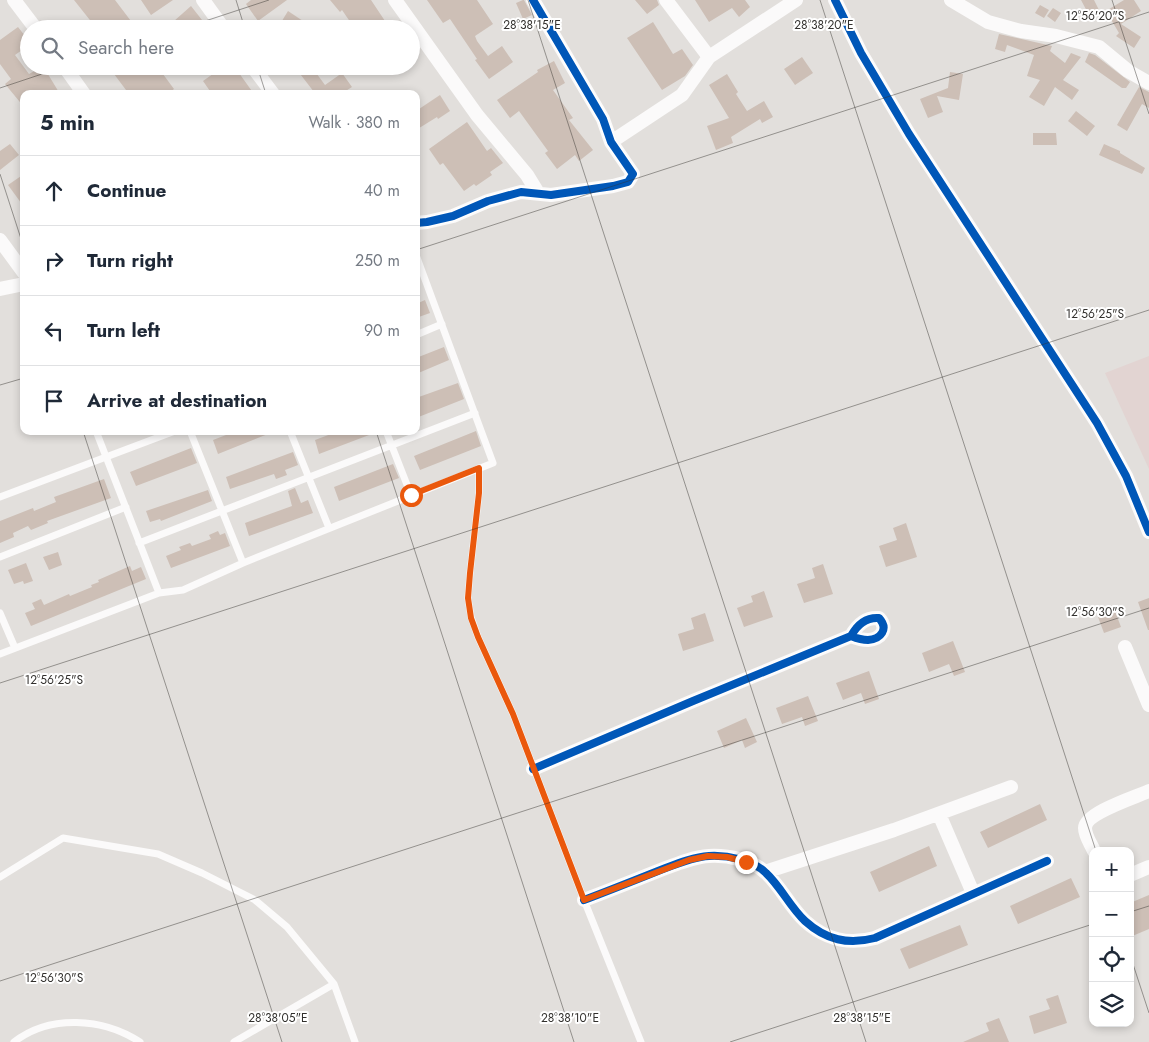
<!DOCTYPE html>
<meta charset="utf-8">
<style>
:root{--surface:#fff;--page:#f2f2f3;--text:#1f2937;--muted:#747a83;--line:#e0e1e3}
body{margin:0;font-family:Jost,sans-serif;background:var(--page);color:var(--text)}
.controls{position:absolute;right:15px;bottom:15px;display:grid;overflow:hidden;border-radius:10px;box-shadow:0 2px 8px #0003}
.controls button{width:45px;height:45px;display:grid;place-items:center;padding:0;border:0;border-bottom:1px solid var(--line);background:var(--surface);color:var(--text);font:25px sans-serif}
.stop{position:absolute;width:15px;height:15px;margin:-11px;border:4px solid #ea580c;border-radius:50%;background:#fff}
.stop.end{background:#ea580c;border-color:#fff;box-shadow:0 1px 5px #0008}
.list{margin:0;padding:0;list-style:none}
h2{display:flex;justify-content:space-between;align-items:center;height:65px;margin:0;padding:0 20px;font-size:21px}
h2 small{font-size:16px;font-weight:400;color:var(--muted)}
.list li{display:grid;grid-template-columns:32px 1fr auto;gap:15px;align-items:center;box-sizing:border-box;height:70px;padding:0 20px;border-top:1px solid var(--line)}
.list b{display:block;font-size:19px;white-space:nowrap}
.list em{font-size:16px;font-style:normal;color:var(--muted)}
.icon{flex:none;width:28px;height:28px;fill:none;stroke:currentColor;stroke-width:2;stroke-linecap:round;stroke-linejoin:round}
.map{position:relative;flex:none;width:1149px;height:1042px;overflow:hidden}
.search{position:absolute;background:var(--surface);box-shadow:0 2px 8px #0003;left:20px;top:20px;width:400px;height:55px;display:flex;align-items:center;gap:12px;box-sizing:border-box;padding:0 18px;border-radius:28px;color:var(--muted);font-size:19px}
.panel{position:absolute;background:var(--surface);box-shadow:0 2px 8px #0003;left:20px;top:90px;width:400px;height:345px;border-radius:10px}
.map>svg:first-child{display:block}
.education{fill:#e2d4d2}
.building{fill:#cdbfb6}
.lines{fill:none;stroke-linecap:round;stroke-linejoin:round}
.lane{stroke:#fbfafa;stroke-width:7}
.street{stroke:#fbfafa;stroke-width:14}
.cycleway-casing{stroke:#fff;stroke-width:11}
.cycleway{stroke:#0057b8;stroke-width:8}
.route{stroke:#ea580c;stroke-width:6}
.ticks{fill:none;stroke:#32302d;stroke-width:1;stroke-opacity:0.45}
.ticks-label{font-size:12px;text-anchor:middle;fill:#32302d;stroke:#fff;stroke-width:4;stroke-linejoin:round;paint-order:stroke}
</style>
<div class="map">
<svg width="1149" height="1042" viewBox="0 0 1149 1042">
<rect width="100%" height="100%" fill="#e2dfdc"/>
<!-- education -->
<path class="education" d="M1149,356V469L1105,373Z"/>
<!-- building -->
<path class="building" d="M74,0H115L137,29H97Z
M141,0H173L151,15Z
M251,0H287L258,21L246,4Z
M330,0H371L385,21L374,29H355L342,10L340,12Z
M427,0H477L493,24L475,36L477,41L488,56L502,46L513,62L489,79L475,60L477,59L450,19L443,23Z
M523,0H524L532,15L523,19L516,3Z
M635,0H657L659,5L647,14Z
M695,0H745L750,7L739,17L732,8L709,22Z
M1081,0H1094L1099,10L1089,15Z
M1124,0H1134L1141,11L1121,24L1141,37L1134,48L1116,36L1119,33L1106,11Z
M1040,5L1049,10L1044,18L1035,13Z
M191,6L202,20L194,27L191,23L184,29H165Z
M1053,8L1061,13L1055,22L1047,16Z
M288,11L315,29H277Z
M653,22L673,54L682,49L693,65L685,76L662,90L627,38Z
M18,27L29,41V45L15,55L29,74L43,66L60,94H24V107L5,84L11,79L0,64V40Z
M999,34L1052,46L1050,51L1065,63L1071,53L1081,57L1063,80L1079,90L1072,100L1055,87L1044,106L1029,97L1040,80L1027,76L1034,55L1007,45L1005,52L995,49Z
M1089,53L1095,55L1130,82L1126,88H1122L1085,62Z
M802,57L813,73L795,85L784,69Z
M554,61L565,83L553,90L573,118L569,120L593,150L579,161L575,155L557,169L545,153L548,151L519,111L510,118L497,100L538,72L537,70Z
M108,66H157L174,89L168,94H129Z
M224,66H234L254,94H212L203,81Z
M294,66H311L325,85L342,73L352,87L341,94H312L314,92Z
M950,72L963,74L959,100L937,96L943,112L928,118L920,99L948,88Z
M727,74L738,92L736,94L747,111L764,101L773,117L762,123L760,119L731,137L733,143L716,150L707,126L729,118L709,85Z
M1139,87L1149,92V108L1142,104L1127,131L1117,125Z
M440,95L450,111L438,119L437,117L416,130V111Z
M1076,111L1095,126L1087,136L1068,121Z
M467,122L487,151L491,148L503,163L490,172L492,175L476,186L474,184L464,191L443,163L440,165L429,149Z
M1033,133H1056L1057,145H1033Z
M10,144L19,155L0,170V151Z
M1104,144L1120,151V153L1145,168L1142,174L1099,155Z
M24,174V207L8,185Z
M425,300L430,313L416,318V304Z
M444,347L449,360L416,374V358Z
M458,383L464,399L416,418V398Z
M224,431H273V432L218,454L213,440L226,435Z
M339,431H377V432L319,454L315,440Z
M476,431L481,446L420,470L414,456Z
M191,448L197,463L136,486L130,472Z
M293,452L298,465L285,470L287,475L276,479L274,474L230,489L226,477Z
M393,464L399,478L339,501L334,487Z
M104,479L111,498L47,521L48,523L31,530L28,526L13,533L14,537L0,543V521L33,508L34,511L56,502L54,497Z
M295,488L301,503L308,500L313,513L249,536L245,523L292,506L288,491Z
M208,490L212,501L161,521L160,519L150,522L146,511Z
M906,523L917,557L886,567L879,546L897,540L893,528Z
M218,531L220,535L225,533L230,546L171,568L166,556L181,550L179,547L190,543L192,546L211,539L209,535Z
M58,552L62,565L49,570L43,557Z
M26,563L33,581L24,584L23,581L14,584L8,570Z
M823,564L833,594L804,603L797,584L815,578L812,568Z
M130,566L132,571L141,567L146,579L31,626L25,613L35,609L32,603L41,599L44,605L69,594L70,596L92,587L91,585L99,582L98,580Z
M764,591L773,617L744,627L737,608L753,602L751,596Z
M1149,598V630H1148L1138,602Z
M1115,611L1121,627L1104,633L1098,617Z
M705,613L714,641L683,651L678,634L694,629L691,618Z
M953,641L965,672L954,676L949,664L929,672L922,653Z
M869,671L879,699L865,704L861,693L843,700L836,683Z
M808,696L818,721L805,726L802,717L782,724L776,708Z
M746,718L757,742L745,748L742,740L724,748L717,731Z
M1040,804L1047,820L988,848L980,832Z
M929,846L937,866L879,892L870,872Z
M1071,878L1080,897L1018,924L1010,906Z
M1149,895V929L1130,937V903Z
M960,925L968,945L909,969L900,949Z
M1058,995L1067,1023L1034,1034L1029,1016L1050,1009L1046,999Z
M999,1018L1009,1042H963L989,1031L986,1023Z"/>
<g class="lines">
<!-- lane -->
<path class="lane" d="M416,335L442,324
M96,431L159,593
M190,431L243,563
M290,431L329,528
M386,431L411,495
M479,468V493L470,573L468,598L471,617L478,637L513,714L584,900L641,1042
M0,497L175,431
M139,543L475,413
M0,557L126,507
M0,613L15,648
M0,654L159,593L183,590L243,563L493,463L416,255
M0,877L63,838L158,854L202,873L255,900L287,927L334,984L355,1042
M14,1042C50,1014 103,1018 140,1042
M234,1042L334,984"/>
<!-- street -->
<path class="street" d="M14,0L36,29
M203,0L224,29
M395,0L477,115L527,175L538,193
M666,0L709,57
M835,0L861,53L909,134L1097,423L1126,476L1149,532
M951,0L988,22L1021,31L1056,36L1099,47L1128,71L1149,83
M64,66L84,94
M252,66L273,94
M611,142L682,95L709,57L796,0
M416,223L427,222L453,216L488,201L521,192L551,195L613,186L628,182L633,174L611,142L603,119L533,0
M0,240L24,273
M0,289L24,284
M1125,647L1149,705
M533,769L693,701L851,636C856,638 862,640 868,640C881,639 889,629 879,618C865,617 857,625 851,636
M939,814L973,893
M1094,851C1091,844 1085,836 1085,828C1085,813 1136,797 1149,791
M765,872L894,830L1011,787
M1130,875L1149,867
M584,900C608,891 633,881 658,871C674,865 692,857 709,856C728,855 753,860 766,873C781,887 790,907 805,921C826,940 848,945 875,938L1047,861"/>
<!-- cycleway casing -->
<g class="cycleway-casing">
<path id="cycleway" d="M835,0L861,53L909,134L1097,423L1126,476L1149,532
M416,223L427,222L453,216L488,201L521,192L551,195L613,186L628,182L633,174L611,142L603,119L533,0
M533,769L693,701L851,636C856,638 862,640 868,640C881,639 889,629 879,618C865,617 857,625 851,636
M584,900C608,891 633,881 658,871C674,865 692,857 709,856C728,855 753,860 766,873C781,887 790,907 805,921C826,940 848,945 875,938L1047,861"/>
</g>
<!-- cycleway -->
<use href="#cycleway" class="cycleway"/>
</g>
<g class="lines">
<!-- route -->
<path class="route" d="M411,495L479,468V493L470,573L468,598L471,618L478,637L513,714L584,900L689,860L708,856L727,857L746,862"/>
</g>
<!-- ticks -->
<path class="ticks" d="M236,0L245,29M528,0L866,1042M820,0L1096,851M1112,0L1149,114M181,29L269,0M257,66L266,94M0,88L66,66M0,174L24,248M416,250L1149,12M0,385L24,378M83,431L282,1042M376,431L574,1042M0,683L1149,310M1130,912L1149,906M1130,955L1149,1013M0,981L1149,608M730,1042L1093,924"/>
<g class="ticks-label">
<text x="1095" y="20">12°56'20"S</text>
<text x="532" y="29">28°38'15"E</text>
<text x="824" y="29">28°38'20"E</text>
<text x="1095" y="318">12°56'25"S</text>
<text x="1095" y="616">12°56'30"S</text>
<text x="54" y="684">12°56'25"S</text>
<text x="54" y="982">12°56'30"S</text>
<text x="278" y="1022">28°38'05"E</text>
<text x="570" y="1022">28°38'10"E</text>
<text x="862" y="1022">28°38'15"E</text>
</g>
</svg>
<div class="controls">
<button>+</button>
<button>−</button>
<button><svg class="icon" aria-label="locate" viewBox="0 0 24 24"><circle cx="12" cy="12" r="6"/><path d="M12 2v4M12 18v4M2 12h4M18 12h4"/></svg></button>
<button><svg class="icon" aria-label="layers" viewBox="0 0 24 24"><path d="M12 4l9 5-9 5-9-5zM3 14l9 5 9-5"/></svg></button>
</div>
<div class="stop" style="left:411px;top:495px"></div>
<div class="stop end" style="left:746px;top:862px"></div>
<div class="search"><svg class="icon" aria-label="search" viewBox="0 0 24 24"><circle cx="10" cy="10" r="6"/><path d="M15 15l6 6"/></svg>Search here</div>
<section class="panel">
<h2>5 min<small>Walk · 380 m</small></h2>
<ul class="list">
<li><svg class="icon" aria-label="ahead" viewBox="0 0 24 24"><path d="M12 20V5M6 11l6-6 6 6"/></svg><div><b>Continue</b></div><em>40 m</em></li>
<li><svg class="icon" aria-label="right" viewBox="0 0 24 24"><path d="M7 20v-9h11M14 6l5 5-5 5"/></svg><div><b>Turn right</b></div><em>250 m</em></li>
<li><svg class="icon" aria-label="left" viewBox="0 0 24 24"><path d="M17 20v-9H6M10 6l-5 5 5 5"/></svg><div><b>Turn left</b></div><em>90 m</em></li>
<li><svg class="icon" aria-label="arrive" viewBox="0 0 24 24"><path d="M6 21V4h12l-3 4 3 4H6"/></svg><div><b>Arrive at destination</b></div></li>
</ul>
</section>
</div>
